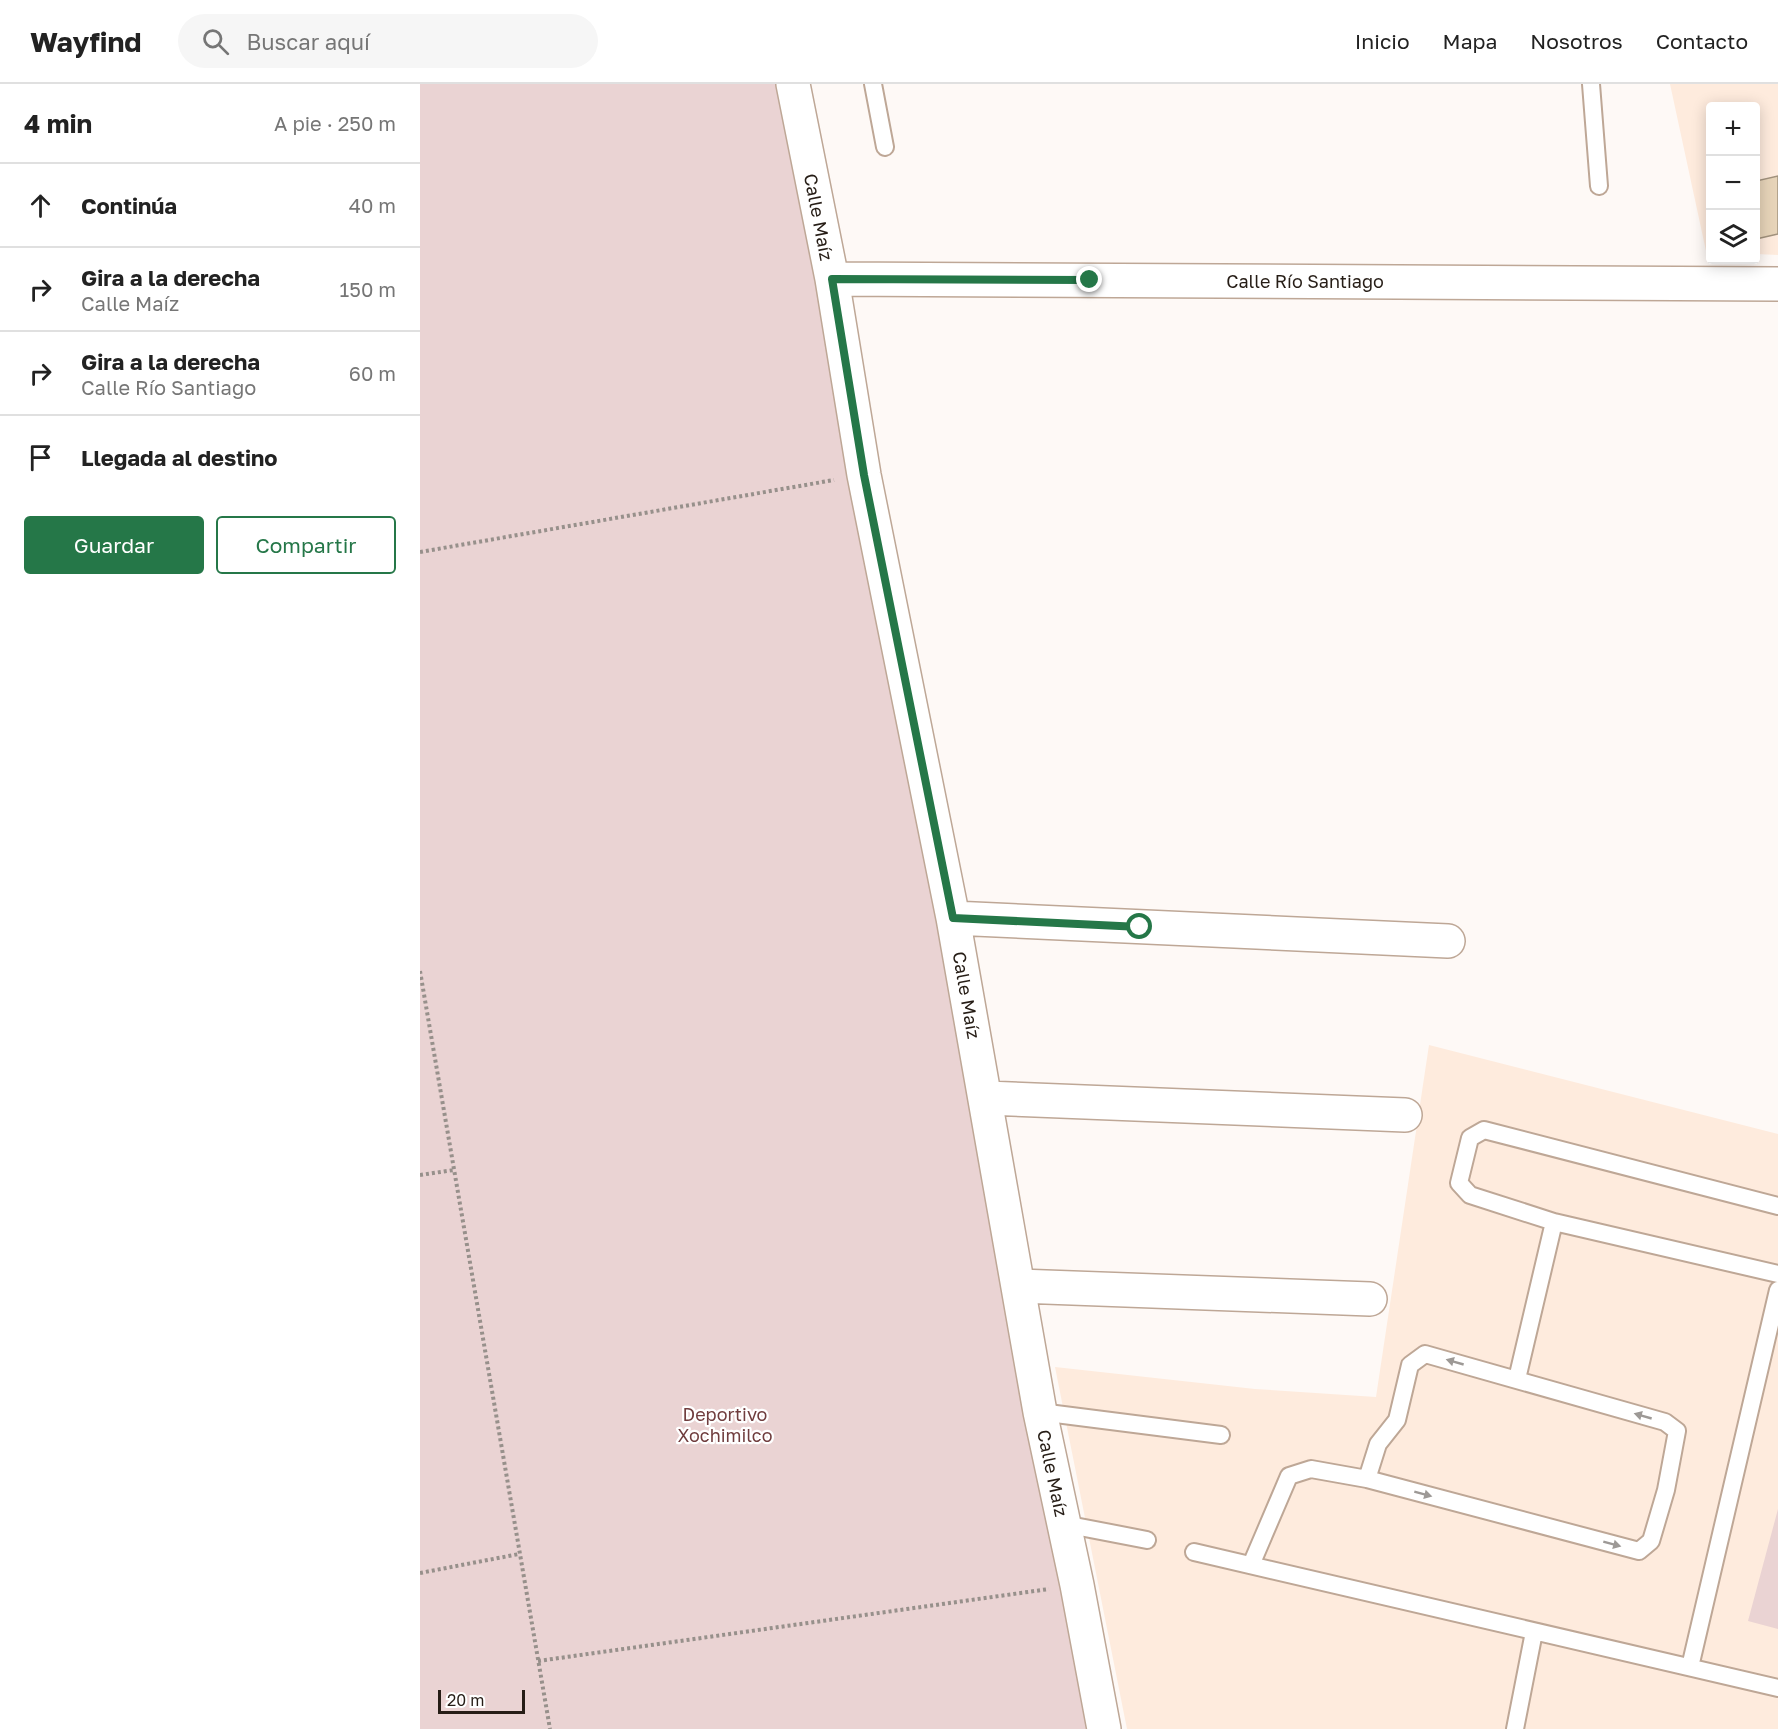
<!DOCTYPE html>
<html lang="es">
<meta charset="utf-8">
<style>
:root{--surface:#fff;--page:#f6f6f6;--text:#222;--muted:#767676;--line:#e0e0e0;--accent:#257748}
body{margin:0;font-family:"Golos Text",sans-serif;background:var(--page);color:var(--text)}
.controls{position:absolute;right:18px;top:18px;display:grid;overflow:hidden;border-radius:6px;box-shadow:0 3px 15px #0003}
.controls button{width:54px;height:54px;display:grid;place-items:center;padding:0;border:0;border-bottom:2px solid var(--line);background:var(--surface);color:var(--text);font:30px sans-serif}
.scale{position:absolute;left:18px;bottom:15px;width:87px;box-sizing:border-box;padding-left:6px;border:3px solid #261d16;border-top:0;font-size:16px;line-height:21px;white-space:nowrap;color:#261d16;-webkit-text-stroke:4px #fff;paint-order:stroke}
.stop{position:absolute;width:18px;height:18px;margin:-14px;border:4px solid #257748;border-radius:50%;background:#fff}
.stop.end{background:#257748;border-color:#fff;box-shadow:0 2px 6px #0008}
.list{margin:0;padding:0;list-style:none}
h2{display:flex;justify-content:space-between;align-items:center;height:78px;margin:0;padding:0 24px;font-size:26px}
h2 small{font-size:20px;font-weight:400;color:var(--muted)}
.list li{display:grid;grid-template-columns:39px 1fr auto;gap:18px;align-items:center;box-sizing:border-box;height:84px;padding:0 24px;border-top:2px solid var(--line)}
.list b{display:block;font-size:22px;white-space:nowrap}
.list p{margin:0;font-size:20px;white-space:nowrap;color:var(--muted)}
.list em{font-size:20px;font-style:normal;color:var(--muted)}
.actions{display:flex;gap:12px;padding:18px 24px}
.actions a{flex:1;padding:14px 0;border:2px solid var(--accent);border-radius:6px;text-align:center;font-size:21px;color:var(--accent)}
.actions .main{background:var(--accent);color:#fff}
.icon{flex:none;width:33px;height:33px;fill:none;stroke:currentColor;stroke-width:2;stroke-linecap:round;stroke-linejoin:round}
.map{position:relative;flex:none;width:1358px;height:1645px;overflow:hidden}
header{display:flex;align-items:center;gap:36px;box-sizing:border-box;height:84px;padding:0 30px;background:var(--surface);border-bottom:2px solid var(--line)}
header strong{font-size:28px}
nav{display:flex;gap:33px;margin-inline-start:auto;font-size:21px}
.search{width:420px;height:54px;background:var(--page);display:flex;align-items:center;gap:15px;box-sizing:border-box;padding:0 21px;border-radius:33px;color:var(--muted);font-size:22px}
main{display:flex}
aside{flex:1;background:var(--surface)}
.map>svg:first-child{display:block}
.built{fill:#feebdd}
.green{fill:#ead3d3}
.building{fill:#e7d4b9;stroke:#a2927d;stroke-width:1.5}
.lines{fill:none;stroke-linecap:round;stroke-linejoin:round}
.service-casing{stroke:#bea796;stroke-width:20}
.minor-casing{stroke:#bea796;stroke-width:36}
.path{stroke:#97908b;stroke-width:4;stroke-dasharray:3 3;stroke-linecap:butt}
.service{stroke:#fff;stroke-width:16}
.minor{stroke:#fff;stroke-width:33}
.oneway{fill:#9d9996}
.route{stroke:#257748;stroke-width:8}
.labels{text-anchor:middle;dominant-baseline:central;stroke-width:4.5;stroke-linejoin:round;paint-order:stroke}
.street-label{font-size:18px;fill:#261d16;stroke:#fff}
.park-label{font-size:18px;fill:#703d3e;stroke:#fff}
</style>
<header>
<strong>Wayfind</strong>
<div class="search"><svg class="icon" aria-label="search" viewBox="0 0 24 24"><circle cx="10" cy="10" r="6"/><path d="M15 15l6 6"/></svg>Buscar aquí</div>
<nav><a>Inicio</a><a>Mapa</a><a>Nosotros</a><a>Contacto</a></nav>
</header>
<main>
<aside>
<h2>4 min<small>A pie · 250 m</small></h2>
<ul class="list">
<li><svg class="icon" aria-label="ahead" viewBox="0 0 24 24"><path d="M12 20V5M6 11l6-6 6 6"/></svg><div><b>Continúa</b></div><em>40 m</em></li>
<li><svg class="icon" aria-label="right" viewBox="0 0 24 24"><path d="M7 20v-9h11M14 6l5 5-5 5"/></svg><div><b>Gira a la derecha</b><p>Calle Maíz</p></div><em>150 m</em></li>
<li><svg class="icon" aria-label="right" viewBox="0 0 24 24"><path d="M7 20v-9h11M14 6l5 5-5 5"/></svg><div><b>Gira a la derecha</b><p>Calle Río Santiago</p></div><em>60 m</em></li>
<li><svg class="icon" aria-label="arrive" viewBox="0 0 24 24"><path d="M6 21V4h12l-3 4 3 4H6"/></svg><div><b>Llegada al destino</b></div></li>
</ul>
<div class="actions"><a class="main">Guardar</a><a>Compartir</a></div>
</aside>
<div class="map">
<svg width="1358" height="1645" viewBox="0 0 1358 1645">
<rect width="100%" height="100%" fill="#fef9f6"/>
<!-- built -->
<path class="built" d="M1250,0H1358V171L1336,170V22H1290V168L1286,167Z
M1009,961L1358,1050V1645H707L635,1283L835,1305L956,1313Z"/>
<!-- green -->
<path class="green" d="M0,0H357L672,1645H0Z
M1358,1425V1545L1328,1537Z"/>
<!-- building -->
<path class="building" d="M1358,92V150L1336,155V97Z"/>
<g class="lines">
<!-- service casing -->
<g class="service-casing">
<path id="service" d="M453,0L465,63
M1171,0L1179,102
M1358,1122L1064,1046L1050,1054L1039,1099L1050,1111L1134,1138L1358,1190
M1097,1295L1134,1138
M620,1328L801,1351
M644,1440L727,1456
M774,1468L1358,1604
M831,1481L869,1392L891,1385L947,1395L1219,1467L1231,1457L1246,1406L1257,1347L1245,1338L1005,1270L990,1281L977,1336L958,1360L947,1395
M1270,1583L1358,1206
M1095,1645L1114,1548"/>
</g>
<!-- minor casing -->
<g class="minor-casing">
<path id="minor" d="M373,0L412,195L444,391L533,834L620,1328L657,1501L684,1645
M412,195L1358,200
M533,834L1028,857
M566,1014L985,1031
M599,1202L950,1215"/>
</g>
<!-- path -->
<path class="path" d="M0,468L414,396
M0,887L130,1645
M0,1091L34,1086
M0,1489L99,1470
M118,1577L629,1505"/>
<!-- service -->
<use href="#service" class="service"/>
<!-- minor -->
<use href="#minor" class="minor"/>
</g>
<!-- one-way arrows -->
<defs><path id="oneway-solid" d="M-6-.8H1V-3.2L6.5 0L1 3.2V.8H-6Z" transform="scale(1.5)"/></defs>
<g class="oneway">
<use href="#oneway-solid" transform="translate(1035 1278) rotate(-164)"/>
<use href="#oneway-solid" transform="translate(1223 1332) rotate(-164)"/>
<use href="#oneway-solid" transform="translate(1003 1410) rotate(15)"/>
<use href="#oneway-solid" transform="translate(1192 1460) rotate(15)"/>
</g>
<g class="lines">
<!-- route -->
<path class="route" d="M670,196L412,195L444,391L533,834L720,843"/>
</g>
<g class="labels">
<!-- street labels -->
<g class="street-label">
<text transform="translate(399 133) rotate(79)">Calle Maíz</text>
<text x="885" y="197">Calle Río Santiago</text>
<text transform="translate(547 911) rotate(80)">Calle Maíz</text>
<text transform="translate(633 1389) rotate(78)">Calle Maíz</text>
</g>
<!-- park labels -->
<g class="park-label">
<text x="305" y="1330">Deportivo<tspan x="305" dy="21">Xochimilco</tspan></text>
</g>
</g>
</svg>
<div class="controls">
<button>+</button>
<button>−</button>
<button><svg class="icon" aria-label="layers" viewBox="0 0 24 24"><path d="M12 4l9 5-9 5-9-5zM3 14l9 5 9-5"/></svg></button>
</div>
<div class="scale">20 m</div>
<div class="stop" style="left:720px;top:843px"></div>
<div class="stop end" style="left:670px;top:196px"></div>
</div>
</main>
